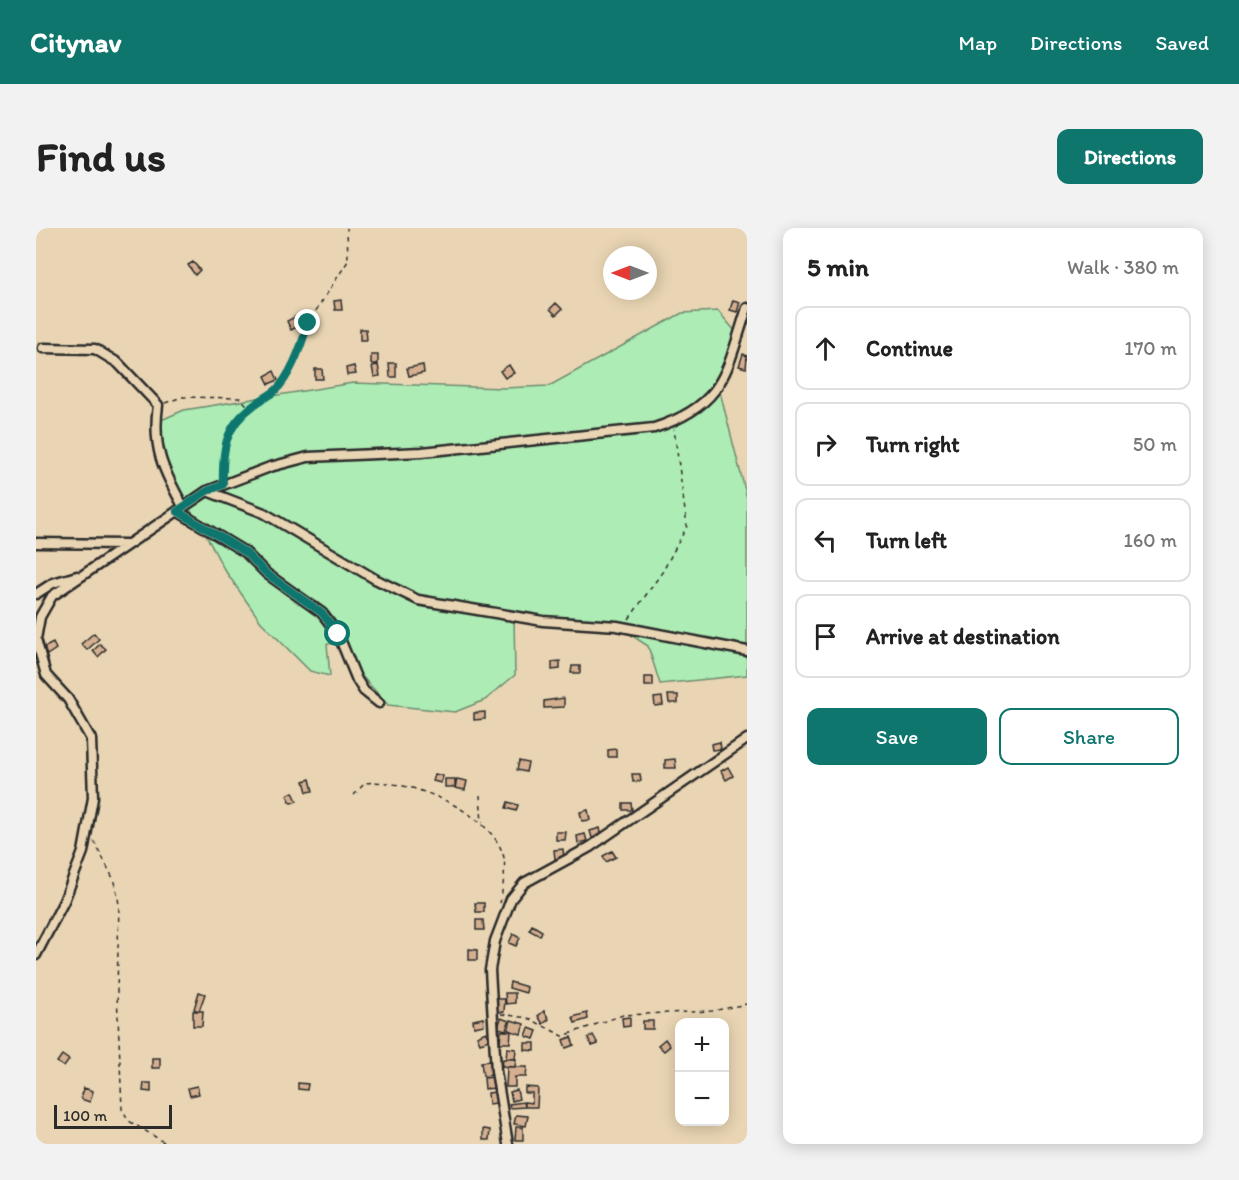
<!DOCTYPE html>
<meta charset="utf-8">
<style>
:root{--surface:#fff;--page:#f2f2f2;--text:#222;--muted:#767676;--line:#e0e0e0;--accent:#0f766e}
body{margin:0;font-family:Itim,sans-serif;background:var(--page);color:var(--text)}
.controls{position:absolute;right:18px;bottom:18px;display:grid;overflow:hidden;border-radius:12px;box-shadow:0 3px 15px #0003}
.controls button{width:54px;height:54px;display:grid;place-items:center;padding:0;border:0;border-bottom:2px solid var(--line);background:var(--surface);color:var(--text);font:30px sans-serif}
.compass{position:absolute;left:567px;top:18px;width:54px;height:54px;border-radius:50%;background:var(--surface);box-shadow:0 3px 15px #0003;rotate:270deg}
.scale{position:absolute;left:18px;bottom:15px;width:118px;box-sizing:border-box;padding-left:6px;border:3px solid #2b2b2b;border-top:0;font-size:16px;line-height:21px;white-space:nowrap;color:#2b2b2b;-webkit-text-stroke:4px #e9d5b3;paint-order:stroke}
.stop{position:absolute;width:18px;height:18px;margin:-14px;border:4px solid #0f766e;border-radius:50%;background:#fff}
.stop.end{background:#0f766e;border-color:#fff;box-shadow:0 2px 6px #0008}
.list{margin:0;padding:0;list-style:none}
h2{display:flex;justify-content:space-between;align-items:center;height:78px;margin:0;padding:0 24px;font-size:26px}
h2 small{font-size:20px;font-weight:400;color:var(--muted)}
.list li{display:grid;grid-template-columns:39px 1fr auto;gap:18px;align-items:center;box-sizing:border-box;height:84px;margin:0 12px 12px;padding:0 12px;border:2px solid var(--line);border-radius:12px}
.list b{display:block;font-size:22px;white-space:nowrap}
.list em{font-size:20px;font-style:normal;color:var(--muted)}
.actions{display:flex;gap:12px;padding:18px 24px}
.actions a{flex:1;padding:14px 0;border:2px solid var(--accent);border-radius:12px;text-align:center;font-size:21px;color:var(--accent)}
.actions .main{background:var(--accent);color:#fff}
.icon{flex:none;width:33px;height:33px;fill:none;stroke:currentColor;stroke-width:2;stroke-linecap:round;stroke-linejoin:round}
.map{position:relative;flex:none;width:711px;height:916px;overflow:hidden;border-radius:12px}
header{display:flex;align-items:center;gap:36px;box-sizing:border-box;height:84px;padding:0 30px;background:var(--accent);color:#fff}
header strong{font-size:28px}
nav{display:flex;gap:33px;margin-inline-start:auto;font-size:21px}
.intro{display:flex;align-items:center;justify-content:space-between;box-sizing:border-box;height:144px;padding:0 36px}
h1{margin:0;font-size:42px}
.button{padding:15px 27px;border-radius:12px;background:var(--accent);color:#fff;font-size:21px;font-weight:700}
main{display:flex;gap:36px;padding:0 36px}
aside{flex:1;background:var(--surface);border-radius:12px;box-shadow:0 3px 15px #0003}
.map>svg:first-child{display:block}
.green{fill:#adecb4;stroke:#6c8c70;stroke-width:1.5}
.building{fill:#d4af90;stroke:#2b2b2b;stroke-width:1.5}
.lines{fill:none;stroke-linecap:round;stroke-linejoin:round}
.minor-casing{stroke:#2b2b2b;stroke-width:13}
.path{stroke:#2b2b2b;stroke-width:1.5;stroke-dasharray:4.5 4.5;stroke-linecap:butt}
.minor{stroke:#e9d5b3;stroke-width:8}
.route{stroke:#0f766e;stroke-width:8}
</style>
<header>
<strong>Citynav</strong>
<nav><a>Map</a><a>Directions</a><a>Saved</a></nav>
</header>
<div class="intro"><h1>Find us</h1><a class="button">Directions</a></div>
<main>
<div class="map">
<svg width="711" height="916" viewBox="0 0 711 916">
<rect width="100%" height="100%" fill="#e9d5b3"/>
<filter id="ink" filterUnits="userSpaceOnUse"><feTurbulence type="fractalNoise" baseFrequency=".0167" numOctaves="2"/><feDisplacementMap in="SourceGraphic" scale="12" xChannelSelector="R" yChannelSelector="G"/><feConvolveMatrix kernelMatrix="1 2 1 2 8 2 1 2 1" color-interpolation-filters="sRGB"/></filter>
<g filter="url(#ink)">
<!-- green -->
<path class="green" d="M682,83L705,110L683,160L711,270V447L624,456L612,418L589,403L478,388L479,447L449,472L419,484L352,477L315,436L302,415L291,416L294,448L274,443L225,394L188,341L166,300L133,250L123,193L148,182L317,155L467,160L513,158L646,85Z"/>
<!-- building -->
<path class="building" d="M157,34L164,42L159,47L152,37Z
M305,72L306,82H299L298,73Z
M697,72L704,74L701,84L694,82Z
M520,75L526,81L520,87L514,81Z
M261,88L265,97L255,102L251,93Z
M324,101H330L331,112H324Z
M707,126L711,128L710,140L703,138Z
M335,127H342V136H335Z
M353,135H360V149H354Z
M342,137L344,148L338,149L336,138Z
M387,137L388,145L373,148L371,140Z
M473,137L478,145L469,150L464,143Z
M318,138L320,146L311,147L310,140Z
M279,141H286L287,151H279Z
M238,143L242,152L233,156L229,148Z
M58,405L63,411L51,422L45,416Z
M17,415L20,421L11,427L7,420Z
M64,416L70,421L62,429L57,423Z
M524,433V441L516,442V434Z
M536,438H544V445H535Z
M609,449H617V458H609Z
M632,467H642V475H633Z
M626,469L627,477L619,478L618,470Z
M528,470V479L508,480V473Z
M449,484V491L438,492V485Z
M684,514L685,521L676,522L675,516Z
M580,521V529H572V522Z
M639,531L640,540H629V532Z
M483,533L492,535L490,544L481,542Z
M692,539L697,548L690,552L685,543Z
M399,546L407,548L405,555L397,553Z
M596,546H604L605,553L597,554Z
M274,551L277,563L271,564L268,553Z
M409,551H419V559H409Z
M421,551L431,553L429,562L419,560Z
M257,564L261,573L255,575L251,567Z
M472,574L482,577L480,583L470,580Z
M587,575H595L596,582H587Z
M552,582L554,592L546,593L544,584Z
M564,600L566,607L556,610L554,603Z
M520,604H530L529,612H520Z
M549,606L551,613L542,615L541,608Z
M527,621L528,630L519,631L518,622Z
M576,623L580,629L570,634L567,628Z
M439,675H448V684H440Z
M440,692H447L448,702H440Z
M496,697L506,703L504,708L493,702Z
M477,706L484,710L480,718L473,715Z
M433,721L441,722V732H433Z
M474,754L491,759L490,765L473,760Z
M163,764L169,766L163,783L158,781Z
M469,765H479V775L470,776Z
M461,771H469L468,784H461Z
M157,783H167L166,798H157Z
M508,783L513,791L507,796L502,788Z
M551,785L552,791L539,795L537,789Z
M594,789V798L587,799L586,790Z
M447,790L448,797L438,799L437,792Z
M465,790L473,793L470,802L462,800Z
M475,792L488,796L485,806L472,802Z
M607,793H617V801H607Z
M493,800L501,803L498,811L490,808Z
M465,803H475L474,815H464Z
M450,804L453,812L444,815L441,808Z
M557,807L562,816L556,818L552,810Z
M535,809L538,817L530,820L527,812Z
M629,811L634,818L628,823L622,817Z
M489,815H499V823L489,822Z
M471,820L480,821L479,831L470,830Z
M26,827L33,832L28,839L21,834Z
M116,830H124V840H116Z
M467,831H480L479,839L466,838Z
M454,833L456,847L447,848L445,834Z
M471,839H491L490,849H479V859H470Z
M458,849L460,860L449,861L448,850Z
M108,855H115V864L107,863Z
M262,855L272,856L271,862L262,861Z
M161,858L163,866L154,868L152,860Z
M489,859L502,860L501,879H489V874L496,875V865H489Z
M48,860L57,863L54,874L45,871Z
M481,862L483,871L476,873L474,864Z
M460,864V875L453,876L452,865Z
M488,874L489,879L474,880L473,876Z
M480,887L492,888L490,898L478,896Z
M480,899H487V912H479Z
M447,901L454,902L453,912H447Z"/>
<g class="lines">
<!-- minor casing -->
<g class="minor-casing">
<path id="minor" d="M7,120L59,121L82,135L122,177C116,220 127,242 147,278
M171,263L228,285L339,351L382,372L507,393L581,398L711,423
M141,283L209,324L231,346L286,385L302,406L321,452L328,463L343,475
M0,315L90,316
M0,366L17,355L41,348
M0,727L28,673L47,624L57,570L55,511L32,471L10,447L0,411L4,389L16,368L171,263L234,239L272,229L386,224L618,200C689,177 690,144 711,80
M472,916L460,843L454,742L459,713L475,671L488,655L554,619L711,511"/>
</g>
<!-- path -->
<path class="path" d="M129,175L146,169L204,170L214,180
M187,248L186,235L192,204L214,180L241,161L264,122L272,95L312,33L311,0
M593,391L627,343L651,298L638,201
M318,567L329,555C370,549 458,584 468,630C470,643 466,663 464,676
M444,567L446,595
M58,613L79,654L83,676L81,765L86,881L93,893L131,916
M465,786L492,790L527,808L587,787L676,783L711,776"/>
<!-- minor -->
<use href="#minor" class="minor"/>
</g>
</g>
<g class="lines" filter="url(#ink)">
<!-- route -->
<path class="route" d="M272,95C266,116 256,146 240,162C233,168 224,172 217,178C188,199 186,223 187,257L171,263L141,283L209,324L231,346L286,385L302,406"/>
</g>
</svg>
<div class="controls">
<button>+</button>
<button>−</button>
</div>
<svg class="compass" viewBox="-18 -18 36 36"><path d="M0-13l5 13h-10z" fill="#e53935"/><path d="M0 13l5-13h-10z" fill="#767676"/></svg>
<div class="scale">100 m</div>
<div class="stop" style="left:302px;top:406px"></div>
<div class="stop end" style="left:272px;top:95px"></div>
</div>
<aside>
<h2>5 min<small>Walk · 380 m</small></h2>
<ul class="list">
<li><svg class="icon" aria-label="ahead" viewBox="0 0 24 24"><path d="M12 20V5M6 11l6-6 6 6"/></svg><div><b>Continue</b></div><em>170 m</em></li>
<li><svg class="icon" aria-label="right" viewBox="0 0 24 24"><path d="M7 20v-9h11M14 6l5 5-5 5"/></svg><div><b>Turn right</b></div><em>50 m</em></li>
<li><svg class="icon" aria-label="left" viewBox="0 0 24 24"><path d="M17 20v-9H6M10 6l-5 5 5 5"/></svg><div><b>Turn left</b></div><em>160 m</em></li>
<li><svg class="icon" aria-label="arrive" viewBox="0 0 24 24"><path d="M6 21V4h12l-3 4 3 4H6"/></svg><div><b>Arrive at destination</b></div></li>
</ul>
<div class="actions"><a class="main">Save</a><a>Share</a></div>
</aside>
</main>
